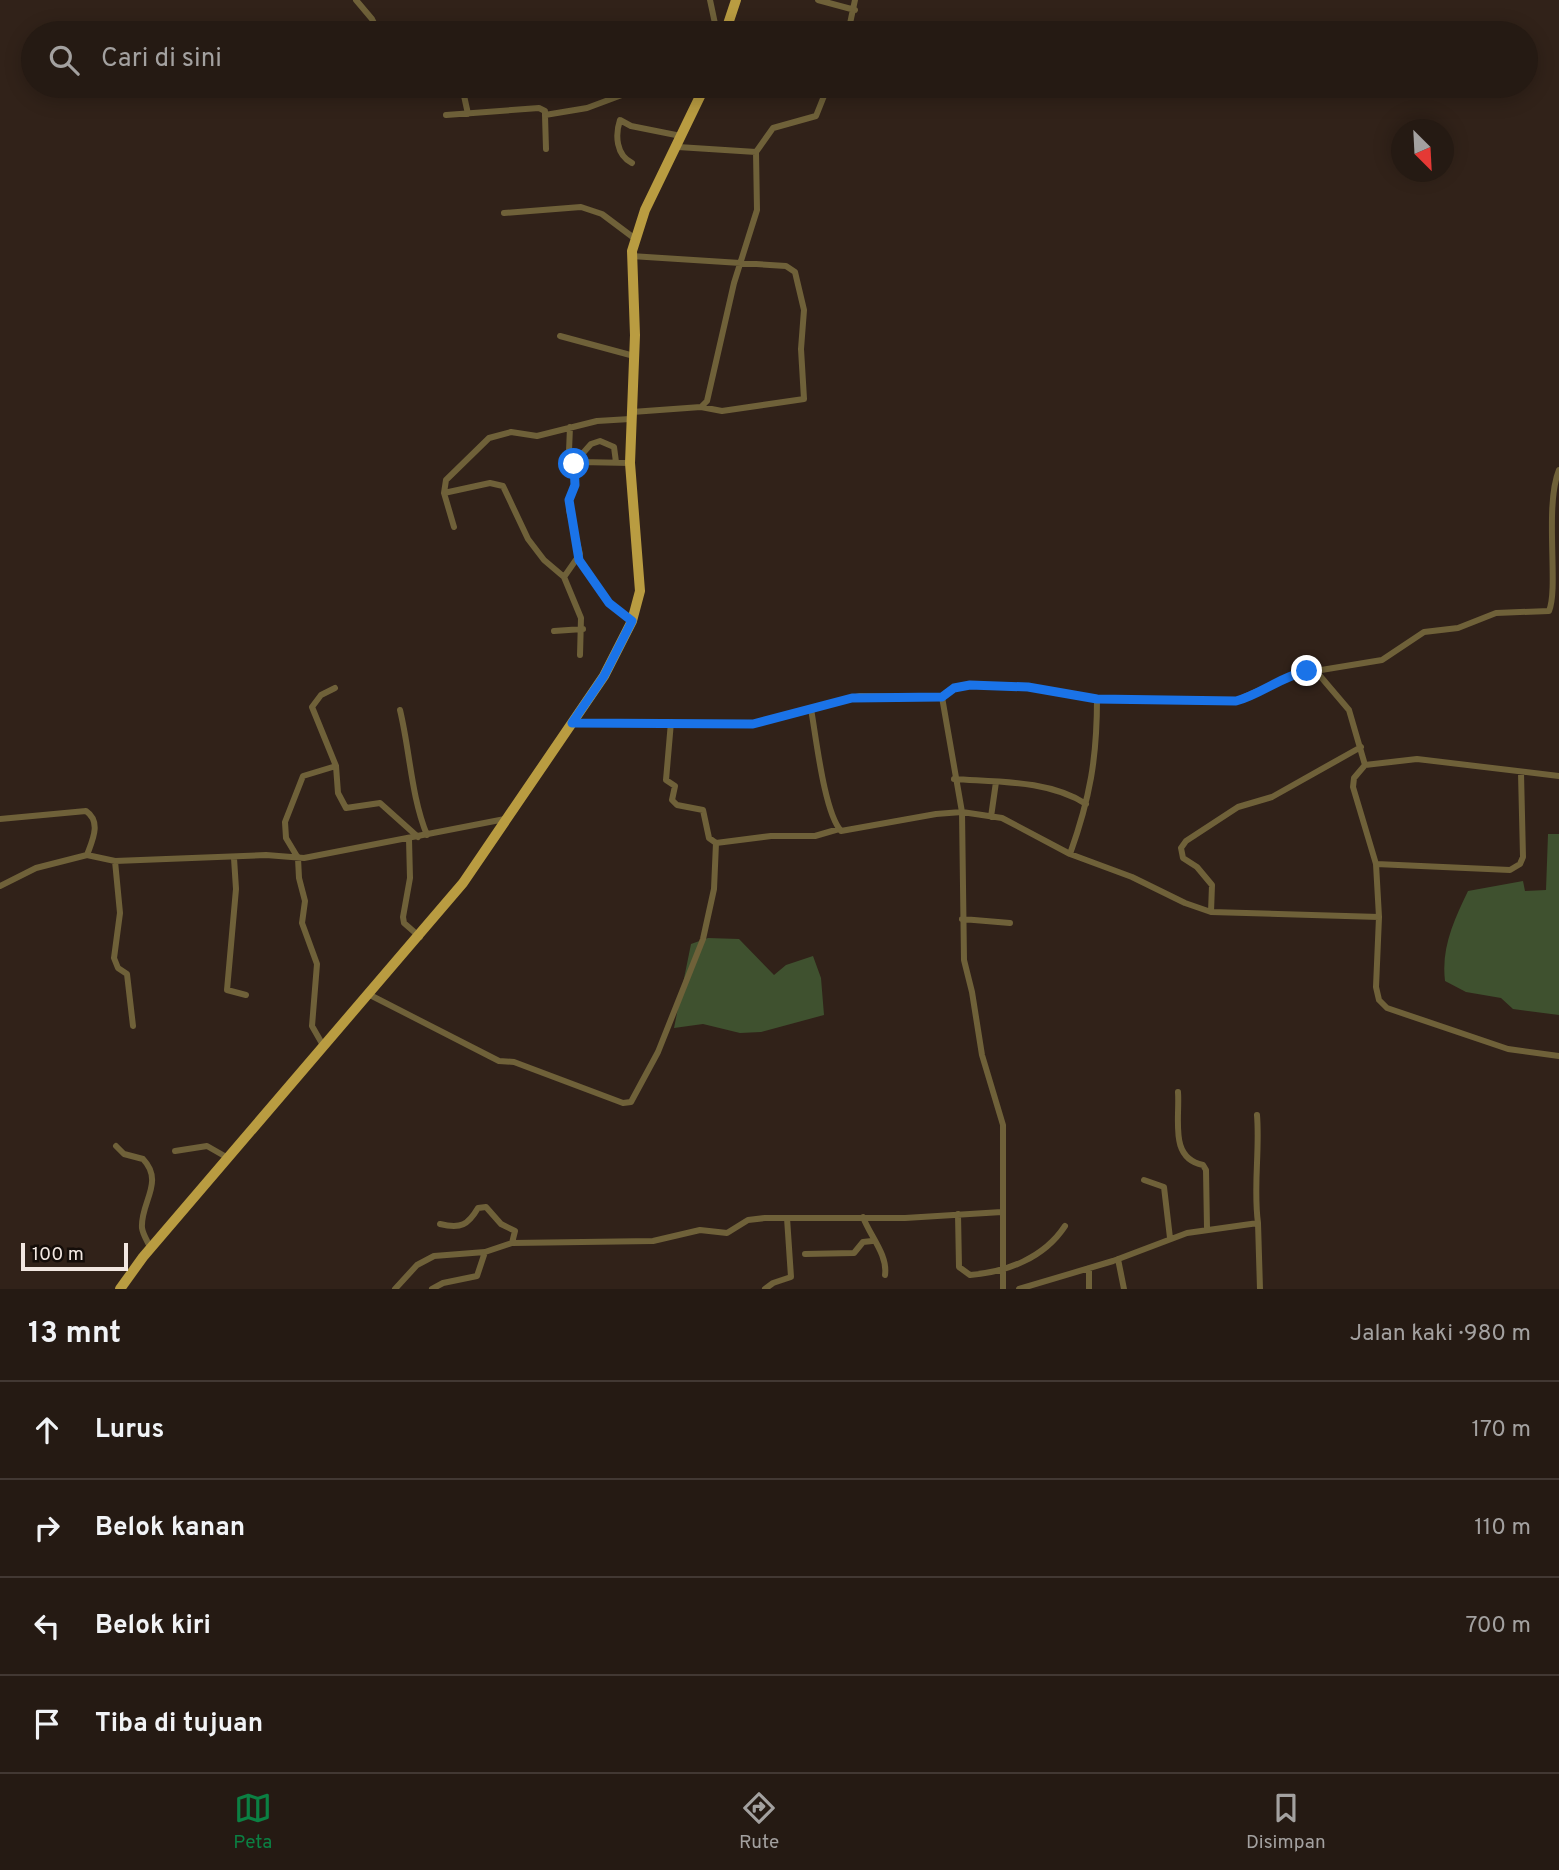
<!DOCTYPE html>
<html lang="id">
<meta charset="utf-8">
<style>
:root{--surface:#251a13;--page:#312721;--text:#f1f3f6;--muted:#a3a1a0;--line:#423833;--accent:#0b8043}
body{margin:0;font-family:Overpass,sans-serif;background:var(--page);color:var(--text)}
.compass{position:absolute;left:1391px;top:119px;width:63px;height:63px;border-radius:50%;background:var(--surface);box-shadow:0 4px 18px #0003;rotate:156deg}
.scale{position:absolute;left:21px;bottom:18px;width:107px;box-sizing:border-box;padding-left:7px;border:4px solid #f2e7e1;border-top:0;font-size:19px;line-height:24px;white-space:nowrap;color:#f2e7e1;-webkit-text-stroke:5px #140d09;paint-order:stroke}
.stop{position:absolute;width:21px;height:21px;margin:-16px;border:5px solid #1a73e8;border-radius:50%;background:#fff}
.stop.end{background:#1a73e8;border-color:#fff;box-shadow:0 2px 7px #0008}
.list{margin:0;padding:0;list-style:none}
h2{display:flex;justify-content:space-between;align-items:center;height:91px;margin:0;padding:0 28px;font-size:30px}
h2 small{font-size:23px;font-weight:400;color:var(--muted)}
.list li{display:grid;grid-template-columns:46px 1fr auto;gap:21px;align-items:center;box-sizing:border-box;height:98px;padding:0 28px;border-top:2px solid var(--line)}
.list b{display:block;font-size:26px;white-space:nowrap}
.list em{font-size:23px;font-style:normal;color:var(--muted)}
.icon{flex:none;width:38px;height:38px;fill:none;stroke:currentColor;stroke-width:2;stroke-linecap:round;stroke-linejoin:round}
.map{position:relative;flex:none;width:1559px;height:1289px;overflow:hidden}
.search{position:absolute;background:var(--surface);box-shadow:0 4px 18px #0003;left:21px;right:21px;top:21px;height:77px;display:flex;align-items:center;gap:18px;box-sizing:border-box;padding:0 24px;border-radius:38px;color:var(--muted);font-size:26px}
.sheet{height:483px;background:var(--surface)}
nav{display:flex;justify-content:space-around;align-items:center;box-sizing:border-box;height:98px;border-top:2px solid var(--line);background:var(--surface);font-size:19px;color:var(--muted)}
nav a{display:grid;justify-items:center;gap:4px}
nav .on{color:var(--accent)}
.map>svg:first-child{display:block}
.green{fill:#3f512f}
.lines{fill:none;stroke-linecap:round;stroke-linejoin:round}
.minor{stroke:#6f6139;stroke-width:6}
.primary{stroke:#b99c41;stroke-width:10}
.route{stroke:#1a73e8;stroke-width:9}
</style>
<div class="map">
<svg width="1559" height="1289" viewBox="0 0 1559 1289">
<rect width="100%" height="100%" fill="#312219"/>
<!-- green -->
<path class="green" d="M1548,834H1559V1015L1513,1009L1501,998L1466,992L1445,981C1441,948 1454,920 1468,891L1523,881L1525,891L1546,890Z
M708,938L739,939L774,975L786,965L813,956L821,978L824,1015L761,1032L740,1033L703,1024L674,1028L691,944Z"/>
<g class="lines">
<!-- minor -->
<path class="minor" d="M356,0L372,19L379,33
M710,0L717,33
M818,0L855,10
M848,33L855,0
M459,86L463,91L468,114
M688,86V92
M446,115L539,108L545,111V115
M678,147L756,152L773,128L816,116L828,86
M546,149L545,115L587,108L646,86
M632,163C616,155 615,135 620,120L631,126L681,136
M504,213L581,207L602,214L634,238
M631,256L786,266L795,272L804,310L801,349L804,399L722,411L701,407
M560,336L634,356
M632,412L701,407L707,401L734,283L757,210L756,152
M570,427L569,451L578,463
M576,461L591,444L600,441L614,447L616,462
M444,493L490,483L503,486L528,539L544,560L564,577
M454,527L444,493L446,480L489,438L511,432L537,436L597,421L630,419
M579,560L609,603L632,621
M554,631L583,629
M580,655L581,618L564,577L580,554L569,510V500L575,485L572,467L581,462L630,463
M1315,670L1349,710L1365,765L1354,778L1353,787L1376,864L1379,917L1376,987L1379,1000L1387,1008L1508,1049L1559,1056
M335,688L321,695L312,707L336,766
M942,697L954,688L970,685L1028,687L1097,699L1235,701L1297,674L1382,660L1424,632L1458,628L1496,613L1549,611C1559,588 1544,507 1559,470
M811,709C816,736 824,812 841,831L936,814L962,812L1002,818L1070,854L1132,877L1185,903L1211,912L1379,917
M400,710C410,751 411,796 427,835
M671,722L666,780L675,786L672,800L677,805L703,810L709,838L716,843
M572,724H753L860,696L942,697L962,812L964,960L972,992L982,1055L1003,1125V1289
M1365,765L1417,759L1559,776
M954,779C997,782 1049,780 1086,804
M991,817L996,782
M0,819L86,811C102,822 92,841 87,855
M409,839L410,878L403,917L404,923L420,937
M1070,854C1090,798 1097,758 1097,699
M234,858L236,889L227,990L246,995
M115,861L120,913L114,958L118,968L127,974L133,1026
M1376,864L1510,870L1520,864L1523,857L1521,773
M0,886L36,868L87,855L115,861L266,855L304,858L505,819
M1211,912L1212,885L1197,867L1183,858L1181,848L1186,841L1238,807L1272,797L1361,747
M962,919L1010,923
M370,995L499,1061L514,1062L623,1103L631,1102L658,1052L703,939L714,889L716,843L771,836H815L839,829
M324,1047L312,1026L317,964L302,923L305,901L299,878L298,858L286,838L285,822L303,776L336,766L338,793L346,808L380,803L418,837
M1178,1092C1180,1120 1169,1158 1203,1165L1206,1170L1207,1228
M1257,1115C1260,1151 1253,1187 1258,1223
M116,1146L124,1154L143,1159C165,1182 140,1203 142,1228C143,1235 148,1242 151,1249
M175,1151L207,1146L228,1158
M1144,1180L1164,1187L1170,1238
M958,1214L959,1267L970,1275C1007,1272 1044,1258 1065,1226
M863,1217C870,1236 888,1255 885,1275
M440,1224C461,1229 468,1225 478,1208L486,1207L501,1224L515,1231L512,1243
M805,1254L854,1253L863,1242L872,1241
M1118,1259L1124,1289
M1089,1268V1289
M395,1289L417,1265L434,1256L485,1252L512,1243L653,1241L700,1230L727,1233L748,1220L765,1218H905L1002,1212
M432,1289L443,1283L477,1276L485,1252
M765,1289L773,1283L791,1277L787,1218
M1019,1289L1113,1261L1187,1233L1258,1223L1260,1289"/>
<!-- primary -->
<path class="primary" d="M725,33L736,0
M120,1289L143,1257L463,883L604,676L632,621L640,591L630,463L635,335L632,251L645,210L705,86"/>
</g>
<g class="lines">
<!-- route -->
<path class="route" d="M574,464L575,485L569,500L579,560L609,603L632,621L604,676L572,723L753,724L852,698L942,697L954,688L970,685L1028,687L1097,699L1236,701C1261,694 1280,677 1307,671"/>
</g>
</svg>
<svg class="compass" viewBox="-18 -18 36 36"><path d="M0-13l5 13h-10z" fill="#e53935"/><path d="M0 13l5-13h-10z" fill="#a3a1a0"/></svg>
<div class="scale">100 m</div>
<div class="stop" style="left:574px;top:464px"></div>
<div class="stop end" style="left:1307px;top:671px"></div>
<div class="search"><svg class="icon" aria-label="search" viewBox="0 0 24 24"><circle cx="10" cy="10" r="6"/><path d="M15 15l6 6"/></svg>Cari di sini</div>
</div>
<section class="sheet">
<h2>13 mnt<small>Jalan kaki · 980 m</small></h2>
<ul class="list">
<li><svg class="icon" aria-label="ahead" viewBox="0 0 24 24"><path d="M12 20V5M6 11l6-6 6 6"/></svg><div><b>Lurus</b></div><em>170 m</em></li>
<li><svg class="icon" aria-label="right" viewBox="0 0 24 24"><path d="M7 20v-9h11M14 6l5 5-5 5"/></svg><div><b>Belok kanan</b></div><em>110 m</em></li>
<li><svg class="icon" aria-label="left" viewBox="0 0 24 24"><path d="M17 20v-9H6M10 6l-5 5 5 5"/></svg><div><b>Belok kiri</b></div><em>700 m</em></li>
<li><svg class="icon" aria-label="arrive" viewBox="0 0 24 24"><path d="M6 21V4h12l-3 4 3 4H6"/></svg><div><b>Tiba di tujuan</b></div></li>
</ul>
</section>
<nav>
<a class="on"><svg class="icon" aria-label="map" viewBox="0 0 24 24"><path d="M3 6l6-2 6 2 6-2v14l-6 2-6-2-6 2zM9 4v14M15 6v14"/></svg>Peta</a>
<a><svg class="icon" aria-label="directions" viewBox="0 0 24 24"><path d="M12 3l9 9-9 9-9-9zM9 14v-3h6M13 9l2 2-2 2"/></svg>Rute</a>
<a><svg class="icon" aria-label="saved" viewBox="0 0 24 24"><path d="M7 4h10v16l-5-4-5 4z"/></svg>Disimpan</a>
</nav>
